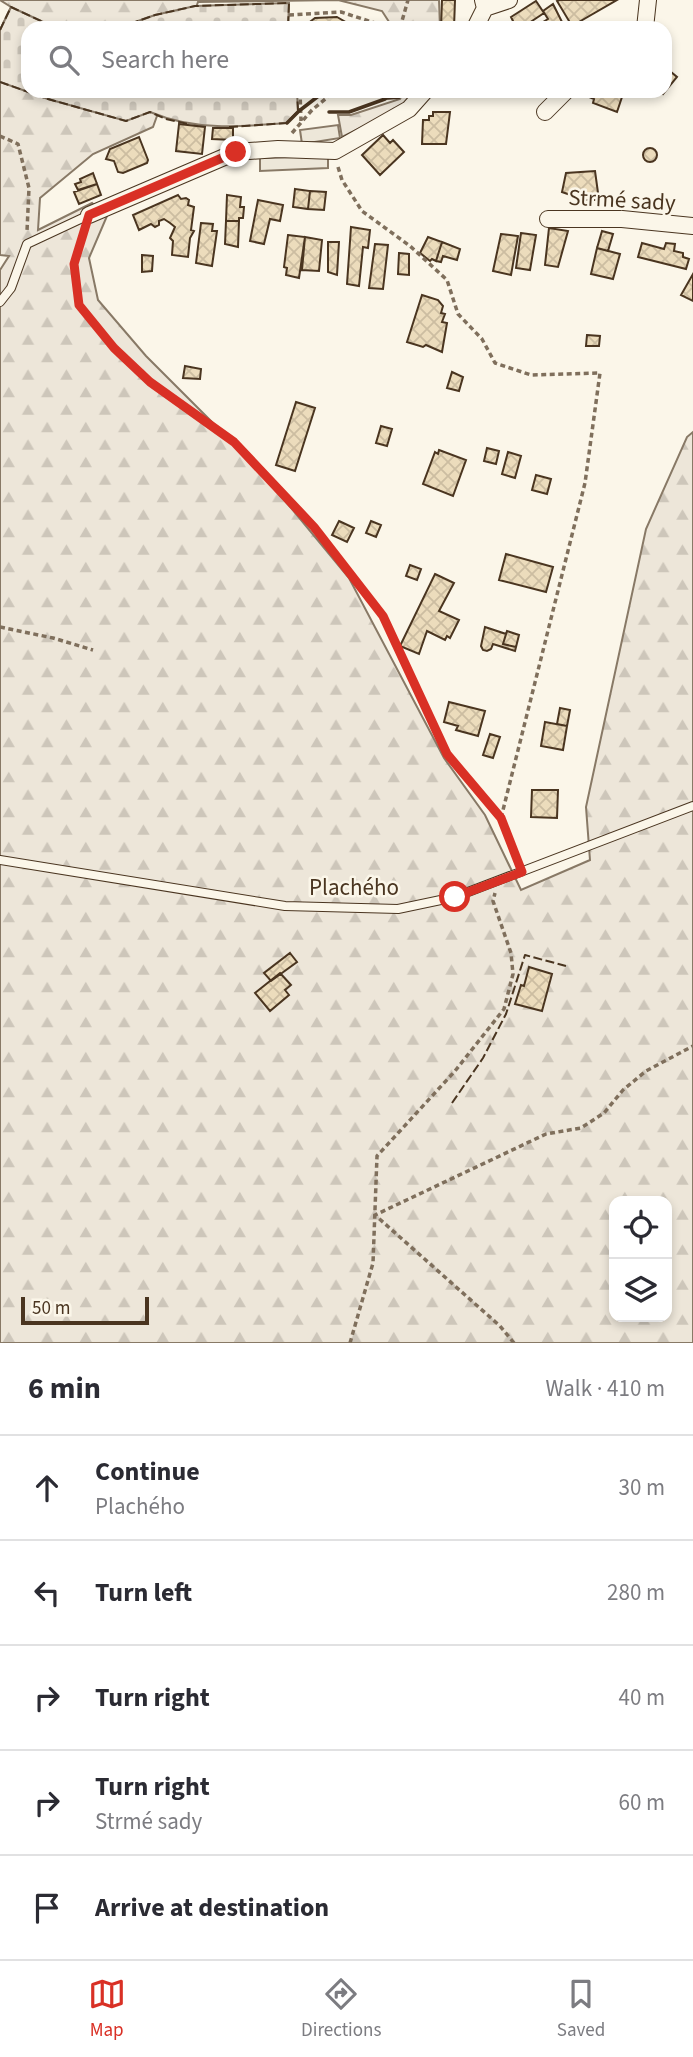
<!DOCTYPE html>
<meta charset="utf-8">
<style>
:root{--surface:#fff;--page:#f7f7f7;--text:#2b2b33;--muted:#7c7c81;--line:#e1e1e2;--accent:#d93025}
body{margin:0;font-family:"Source Sans 3",sans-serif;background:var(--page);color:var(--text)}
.controls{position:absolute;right:21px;bottom:21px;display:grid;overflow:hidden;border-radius:14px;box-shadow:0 4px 10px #0003}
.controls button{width:63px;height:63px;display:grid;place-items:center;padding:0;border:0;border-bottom:2px solid var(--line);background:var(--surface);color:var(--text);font:35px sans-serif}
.scale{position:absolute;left:21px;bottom:18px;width:128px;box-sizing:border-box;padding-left:7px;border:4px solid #4a3520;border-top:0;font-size:19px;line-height:24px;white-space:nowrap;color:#4a3520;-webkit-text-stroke:5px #fbf6e9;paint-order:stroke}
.stop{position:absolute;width:21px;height:21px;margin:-16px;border:5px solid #d93025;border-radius:50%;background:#fff}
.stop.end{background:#d93025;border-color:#fff;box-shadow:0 2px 7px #0008}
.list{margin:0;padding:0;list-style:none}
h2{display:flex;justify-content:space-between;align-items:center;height:91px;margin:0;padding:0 28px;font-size:30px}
h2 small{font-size:23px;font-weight:400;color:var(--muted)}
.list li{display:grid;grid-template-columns:46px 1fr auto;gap:21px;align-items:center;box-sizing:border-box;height:105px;padding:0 28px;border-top:2px solid var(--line)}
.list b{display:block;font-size:26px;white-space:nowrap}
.list p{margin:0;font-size:23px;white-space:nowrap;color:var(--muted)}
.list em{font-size:23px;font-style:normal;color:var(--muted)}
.icon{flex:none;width:38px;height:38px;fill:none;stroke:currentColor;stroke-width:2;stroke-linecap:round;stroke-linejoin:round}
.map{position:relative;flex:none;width:693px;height:1343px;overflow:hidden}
.search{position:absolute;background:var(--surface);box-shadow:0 4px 10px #0003;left:21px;right:21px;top:21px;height:77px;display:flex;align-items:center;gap:18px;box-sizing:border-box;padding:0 24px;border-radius:21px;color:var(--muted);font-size:26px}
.sheet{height:616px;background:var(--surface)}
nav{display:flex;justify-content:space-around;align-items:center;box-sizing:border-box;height:98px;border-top:2px solid var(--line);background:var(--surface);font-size:19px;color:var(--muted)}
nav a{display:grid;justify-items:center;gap:4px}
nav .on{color:var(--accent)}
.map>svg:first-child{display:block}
.forest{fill:url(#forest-firs);stroke:#887966;stroke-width:2;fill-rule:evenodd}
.cemetery{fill:url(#cemetery-stones);stroke:#887966;stroke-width:2}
.parking{fill:#ede7d9;stroke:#887966;stroke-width:2}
.building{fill:url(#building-cross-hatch);stroke:#4a3520;stroke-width:2}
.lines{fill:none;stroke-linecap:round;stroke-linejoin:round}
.lane-casing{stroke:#4a3520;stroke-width:10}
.street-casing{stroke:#4a3520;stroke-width:18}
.path{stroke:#7f6f5c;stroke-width:3.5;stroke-dasharray:5 3.5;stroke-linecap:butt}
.lane{stroke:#fbf6e9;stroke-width:8}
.street{stroke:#fbf6e9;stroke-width:16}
.fence{stroke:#4a3520;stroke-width:2;stroke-dasharray:9 3.5;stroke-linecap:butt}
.wall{stroke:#4a3520;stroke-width:3.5}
.route{stroke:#d93025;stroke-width:9}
.labels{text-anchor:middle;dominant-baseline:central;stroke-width:5;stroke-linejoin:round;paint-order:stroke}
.street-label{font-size:23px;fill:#4a3520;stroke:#fbf6e9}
</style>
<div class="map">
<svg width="693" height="1343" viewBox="0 0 693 1343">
<defs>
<pattern id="forest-firs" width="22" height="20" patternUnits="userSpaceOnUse" patternTransform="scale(1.75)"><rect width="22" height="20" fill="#ede6d9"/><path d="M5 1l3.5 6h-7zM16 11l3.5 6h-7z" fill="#cdc6ba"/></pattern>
<pattern id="cemetery-stones" width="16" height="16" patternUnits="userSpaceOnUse" patternTransform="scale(1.75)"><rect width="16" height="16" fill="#ede6d9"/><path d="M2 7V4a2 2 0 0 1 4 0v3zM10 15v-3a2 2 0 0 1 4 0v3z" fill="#cdc6ba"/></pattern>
<pattern id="building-cross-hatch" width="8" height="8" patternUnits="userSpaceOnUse" patternTransform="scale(1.75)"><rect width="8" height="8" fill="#ecdcbc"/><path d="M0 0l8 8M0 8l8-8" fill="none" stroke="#ccbda1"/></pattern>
</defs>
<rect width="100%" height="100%" fill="#fbf6e9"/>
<!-- forest -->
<path class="forest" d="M0,0H439L440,28H393L382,11L338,0L198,2L189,28H28V91H166L153,127L93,154L40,198L38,230L92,203L107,216L89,258L98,300L146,356L236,446L292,509L349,578L444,758L485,815L521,890L590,860L586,807L646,529L687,437L693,432V1343H0V270L9,256L0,255V30L11,7ZM614,1201H667V1317H614Z
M404,91H414L408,105L342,137L338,115H351L400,99Z"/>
<!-- cemetery -->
<path class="cemetery" d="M289,3L288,28H118L155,15L195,6Z
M11,7L56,28H28V91H297L298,111L287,123C240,127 195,131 150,112L126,121L48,99L0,82V30Z"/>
<!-- parking -->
<path class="parking" d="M338,125L340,138L302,144L300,130Z
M328,156V168L260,171V158Z"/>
<!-- building -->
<path class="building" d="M442,0H455L454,28H441Z
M559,0H617L572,26L557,1Z
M536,1L544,13L529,23L532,28H514L516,27L511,17Z
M553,4L563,24L558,28H547L543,22L548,19L543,11Z
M337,17L351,25L365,28H302L315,18Z
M665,67L677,77L663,94L660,91H665Z
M384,91H403V93L399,98L385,99Z
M592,91H624L617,112L593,103L594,99L589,97Z
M433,112H450L446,144H422L423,120H429V116H433Z
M179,124L205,127L202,154L176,151Z
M213,128H233V140L212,139Z
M383,135L390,143L393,140L404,152L380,175L362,155Z
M139,137L148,160L147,163L123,173L118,172L114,161L106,159L110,149Z
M643 155a7 7 0 1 1 14 0a7 7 0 1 1-14 0Z
M595,171L599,200H585L562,192L566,173Z
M93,173L97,184L78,190L75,184L81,182L80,179Z
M97,184L101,195L79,204L74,192Z
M295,189L310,191L308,209L293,207Z
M310,191L326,192L324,210L308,209Z
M178,195L181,199L186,198L189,200L188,205L194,207L191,230L194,231L190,238L188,257L172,255L173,241L170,238L175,227L170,223L164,219L159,221V225L155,227L151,224L139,230L133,215Z
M227,195L241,197L240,207H244L243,218H239V221H226Z
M258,200L283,205L280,221L270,219L264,244L250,241Z
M226,221H239L238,247L225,244Z
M201,223L213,224L212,231H217L212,266L196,263Z
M351,227L370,230L368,248L363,247L359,286L347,284Z
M549,228L568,231L558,267L545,265Z
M602,231L613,234L608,251L597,248Z
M521,233L536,235L530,270L516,268Z
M501,234L518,236L511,275L493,271Z
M288,235L305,237L299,278L286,275L287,268L284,267Z
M305,237L322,240L319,271L302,270Z
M428,237L442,242L436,261L432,259L430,261L420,253Z
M328,242H339L337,275L328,272Z
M442,242L460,249L457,260L443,256L441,262L436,261Z
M642,243L664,249L666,243L675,244L674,251L683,253V257L689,259L686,269L638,257Z
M375,244L388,245L383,289L369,288Z
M597,248L620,254L613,279L591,274Z
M399,253L409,254V275L398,274Z
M142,255L153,256L152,271L142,272Z
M693,274V301L681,295Z
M422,295L438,300L443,306L441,313L445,314L442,322L447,323L442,352L426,345L423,347L407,342Z
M587,335L600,336L599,346H586Z
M185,366L201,369L200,379L183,378Z
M452,372L463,377L459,391L447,388Z
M296,402L315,408L295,471L276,465Z
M381,426L392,429L387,446L376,443Z
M487,448L499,451L496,464L484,461Z
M439,450L466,460L453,496L423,484L435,452L438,454Z
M508,452L521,456L515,478L502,474Z
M536,475L551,479L547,494L532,490Z
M339,521L354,528L347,542L332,535Z
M371,521L381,525L376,537L366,533Z
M506,554L553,567L546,592L499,580Z
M410,565L421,569L417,580L406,576Z
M435,574L454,583L439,611L459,620L450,638L447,636L445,640L427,631L419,654L400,646Z
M485,627L506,634L503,644L516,647L515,651L493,644L491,649L487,651L483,650L481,646Z
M507,631L519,635L516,647L503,644Z
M449,702L485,711L478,736L456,730L458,726L444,722Z
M560,708L570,710L567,726L557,724Z
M545,722L567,726L563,750L541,746Z
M490,734L500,737L493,758L483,755Z
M532,790H558L557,818L531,817Z
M290,953L297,962L271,981L264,973Z
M529,967L552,974L542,1011L515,1004L521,985L524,986Z
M280,973L291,985L285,990L289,995L270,1011L255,993Z"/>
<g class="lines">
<!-- lane casing -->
<g class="lane-casing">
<path id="lane" d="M0,302L11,288L27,244L89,215
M0,860L285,906L398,909L455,897L693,806"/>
</g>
<!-- street casing -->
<g class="street-casing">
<path id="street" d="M485,8L509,0
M475,28L485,8L483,0
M645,28L648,0
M545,112L566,91
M89,215L236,152L278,149L335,151L409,109L425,91
M548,219H622L693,226"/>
</g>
<!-- path -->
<path class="path" d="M289,15L341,12L375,23L376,28
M400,28L408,0
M300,91L301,121
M383,91H384
M292,133L312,110L335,91
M0,136L18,144L29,188L27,231
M338,167L342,180L362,211L410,246L447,280L458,314L482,339L495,363L531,375L600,373L585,483L501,818
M84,232L74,264L79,305L114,348L150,382L234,442L314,527L383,616L447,754L501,818L517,861
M0,627L53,638L93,650
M350,1343L373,1263L377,1156L455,1071L504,1009L513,974L511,953L493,901L495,893
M514,1343L500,1326L375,1215L546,1134L581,1128L604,1113L623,1090L646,1071L693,1046"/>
<!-- lane -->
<use href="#lane" class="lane"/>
<!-- street -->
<use href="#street" class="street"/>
<!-- fence -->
<path class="fence" d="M118,28L155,15L195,6L289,3L288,28
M0,30L11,7L56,28
M0,82L48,99L126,121L150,112L166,119L188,124
M229,127L287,123L298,111L297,91
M452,1103L483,1058L506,1014L525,955L566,966"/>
<!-- wall -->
<path class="wall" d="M329,112H349L385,99
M287,123L299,111L325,91"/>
</g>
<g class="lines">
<!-- route -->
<path class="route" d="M236,152L89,215L74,264L79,305L114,348L150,382L234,442L314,527L383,616L447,754L501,818L522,872L455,897"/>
</g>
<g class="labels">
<!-- street labels -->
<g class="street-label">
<text transform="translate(622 200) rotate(3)">Strmé sady</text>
<text x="354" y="887">Plachého</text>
</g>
</g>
</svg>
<div class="controls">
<button><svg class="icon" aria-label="locate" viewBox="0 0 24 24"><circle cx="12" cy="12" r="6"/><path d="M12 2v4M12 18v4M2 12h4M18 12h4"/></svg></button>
<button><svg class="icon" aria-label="layers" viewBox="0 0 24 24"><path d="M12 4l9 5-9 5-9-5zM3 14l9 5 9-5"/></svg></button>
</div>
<div class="scale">50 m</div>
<div class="stop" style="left:455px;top:897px"></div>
<div class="stop end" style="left:236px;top:152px"></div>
<div class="search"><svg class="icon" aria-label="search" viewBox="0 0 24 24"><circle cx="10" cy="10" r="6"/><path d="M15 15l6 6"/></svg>Search here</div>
</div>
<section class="sheet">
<h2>6 min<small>Walk · 410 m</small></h2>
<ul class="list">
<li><svg class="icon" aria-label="ahead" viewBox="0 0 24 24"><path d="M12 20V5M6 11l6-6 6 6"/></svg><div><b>Continue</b><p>Plachého</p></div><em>30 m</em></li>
<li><svg class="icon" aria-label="left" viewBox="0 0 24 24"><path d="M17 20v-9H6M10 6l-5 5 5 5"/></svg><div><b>Turn left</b></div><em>280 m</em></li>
<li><svg class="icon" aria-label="right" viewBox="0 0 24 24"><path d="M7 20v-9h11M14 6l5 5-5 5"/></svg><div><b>Turn right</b></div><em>40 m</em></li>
<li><svg class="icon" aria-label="right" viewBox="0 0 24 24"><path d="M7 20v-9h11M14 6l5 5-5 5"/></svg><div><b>Turn right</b><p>Strmé sady</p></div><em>60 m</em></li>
<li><svg class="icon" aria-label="arrive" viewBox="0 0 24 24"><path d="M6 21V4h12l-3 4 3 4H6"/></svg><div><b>Arrive at destination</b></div></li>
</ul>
</section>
<nav>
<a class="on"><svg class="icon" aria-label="map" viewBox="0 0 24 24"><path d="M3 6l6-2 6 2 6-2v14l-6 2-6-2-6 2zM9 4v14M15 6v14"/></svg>Map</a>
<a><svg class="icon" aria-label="directions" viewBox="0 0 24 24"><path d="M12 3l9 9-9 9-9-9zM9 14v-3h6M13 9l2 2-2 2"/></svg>Directions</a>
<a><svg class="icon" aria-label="saved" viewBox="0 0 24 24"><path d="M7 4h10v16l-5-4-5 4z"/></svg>Saved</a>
</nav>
